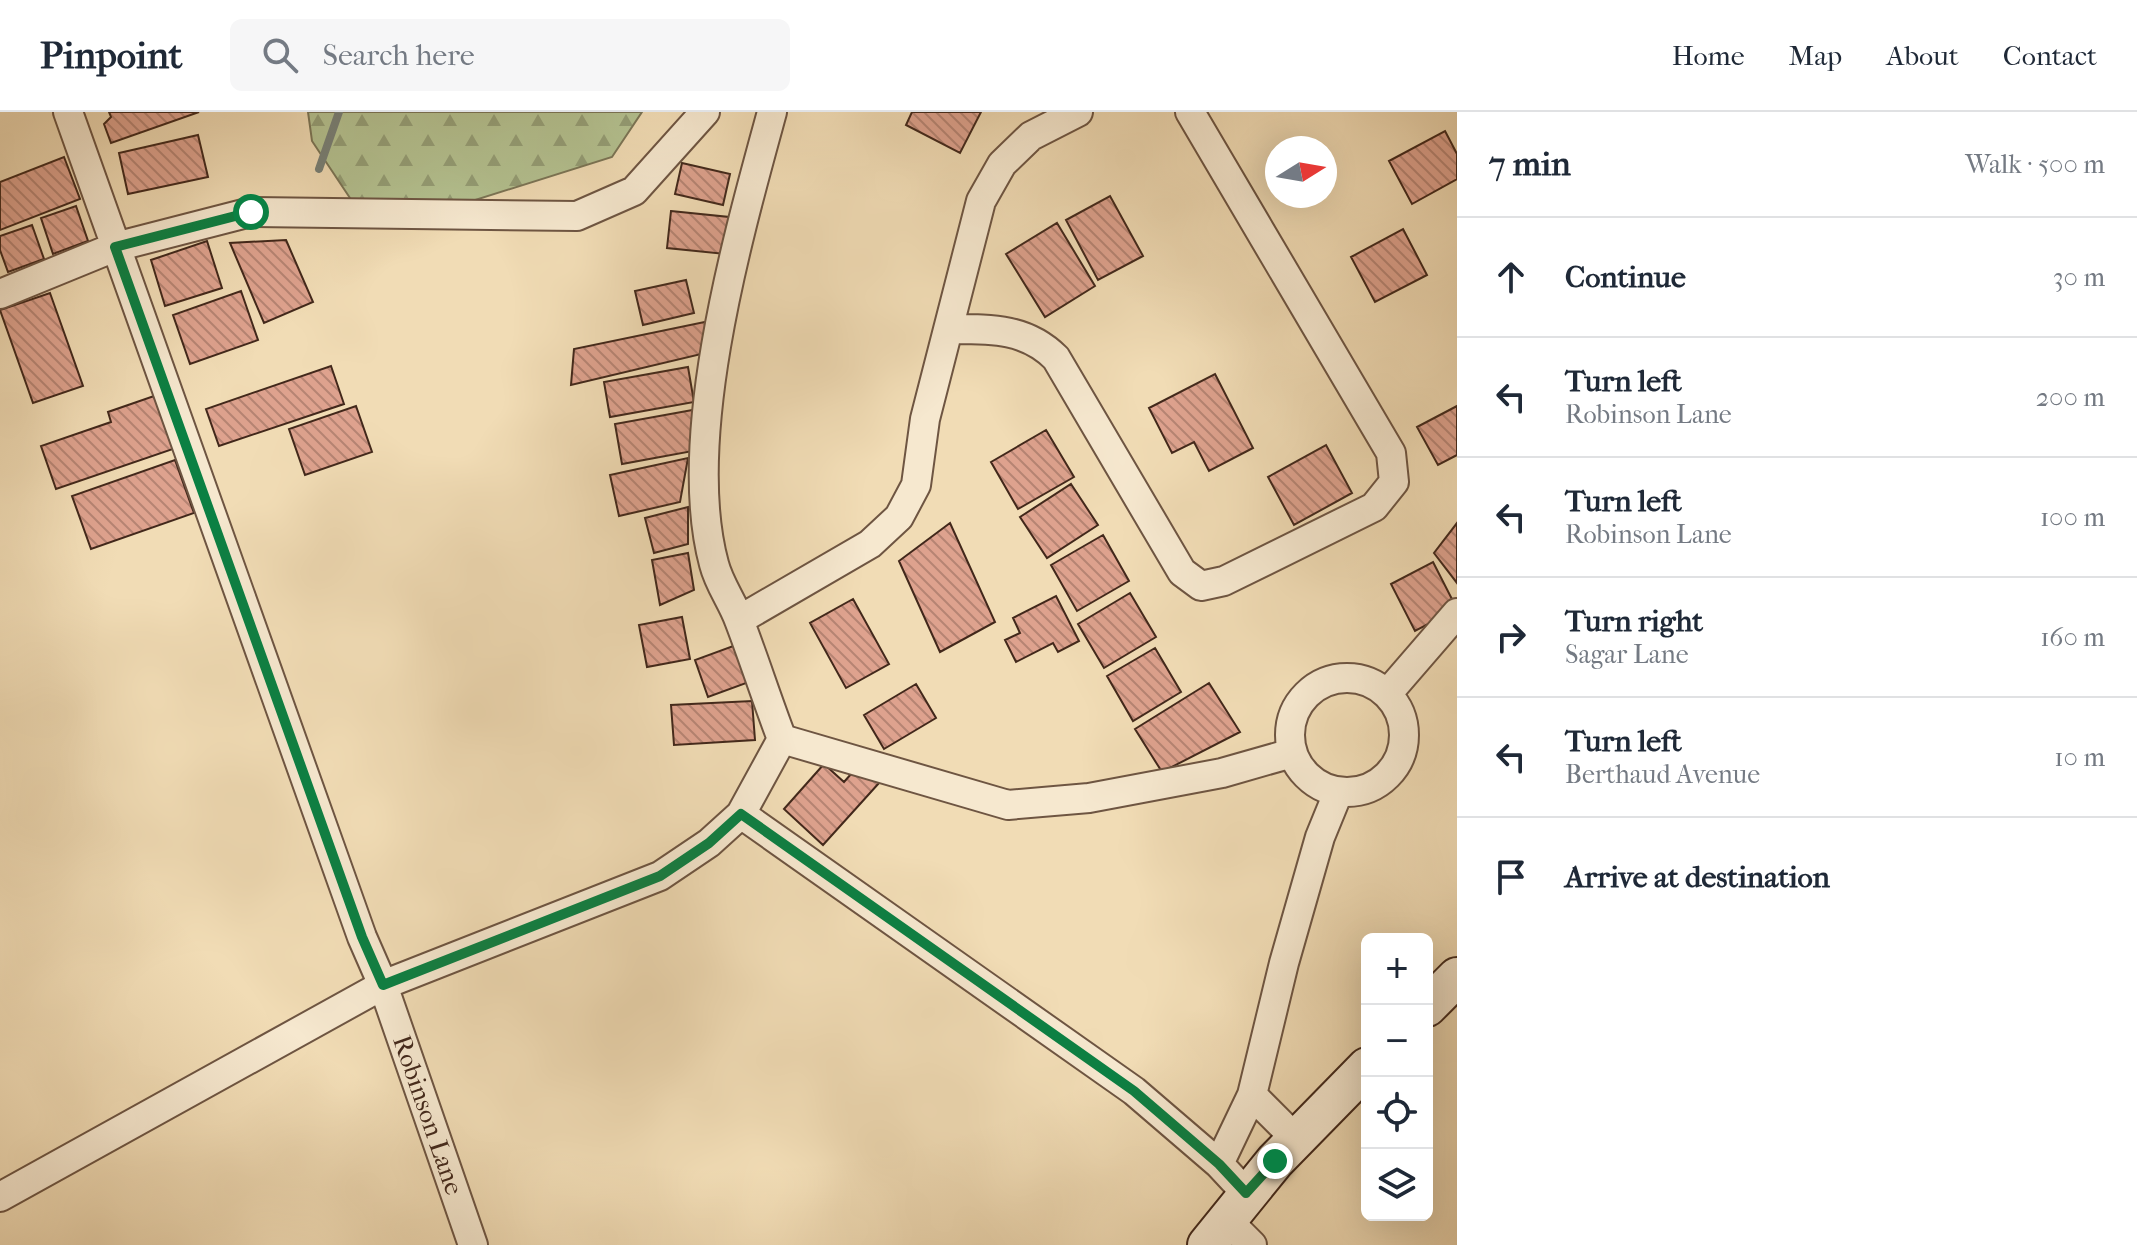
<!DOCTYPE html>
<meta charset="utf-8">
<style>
:root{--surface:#fff;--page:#f6f6f7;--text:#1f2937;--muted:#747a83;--line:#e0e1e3}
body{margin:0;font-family:"IM FELL French Canon",serif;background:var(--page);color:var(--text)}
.controls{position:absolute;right:24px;bottom:24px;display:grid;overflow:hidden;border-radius:12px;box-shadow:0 8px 32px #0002}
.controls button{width:72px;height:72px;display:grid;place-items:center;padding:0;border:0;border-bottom:2px solid var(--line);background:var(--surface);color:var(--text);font:40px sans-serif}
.compass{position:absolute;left:1265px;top:24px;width:72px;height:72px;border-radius:50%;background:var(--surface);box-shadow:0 8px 32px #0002;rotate:79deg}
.stop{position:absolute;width:24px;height:24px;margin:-18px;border:6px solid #0b8043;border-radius:50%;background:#fff}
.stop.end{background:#0b8043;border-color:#fff;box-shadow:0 2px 8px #0008}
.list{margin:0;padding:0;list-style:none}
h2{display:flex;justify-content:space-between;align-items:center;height:104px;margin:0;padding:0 32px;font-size:34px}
h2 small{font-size:26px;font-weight:400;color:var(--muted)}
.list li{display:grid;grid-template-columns:52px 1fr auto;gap:24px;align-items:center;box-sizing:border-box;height:120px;padding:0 32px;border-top:2px solid var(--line)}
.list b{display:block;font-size:30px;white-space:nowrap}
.list p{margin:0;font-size:26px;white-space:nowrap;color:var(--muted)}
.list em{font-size:26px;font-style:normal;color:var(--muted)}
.icon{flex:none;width:44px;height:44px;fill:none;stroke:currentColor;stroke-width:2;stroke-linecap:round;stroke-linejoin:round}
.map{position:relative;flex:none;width:1457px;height:1133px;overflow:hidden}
header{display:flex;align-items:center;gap:48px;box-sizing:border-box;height:112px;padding:0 40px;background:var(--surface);border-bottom:2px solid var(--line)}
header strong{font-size:38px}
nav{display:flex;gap:44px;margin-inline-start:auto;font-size:28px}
.search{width:560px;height:72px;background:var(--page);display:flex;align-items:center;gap:20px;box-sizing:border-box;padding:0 28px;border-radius:12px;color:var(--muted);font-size:30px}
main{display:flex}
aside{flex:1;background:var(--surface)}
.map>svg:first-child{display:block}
.forest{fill:url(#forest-firs);stroke:#7b7556;stroke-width:2}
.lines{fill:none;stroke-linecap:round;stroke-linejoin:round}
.stream{stroke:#788077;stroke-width:8}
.building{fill:url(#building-back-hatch);stroke:#42281b;stroke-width:2}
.street-casing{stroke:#6e5542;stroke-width:32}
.secondary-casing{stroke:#42281b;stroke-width:42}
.street{stroke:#f6e8cf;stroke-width:28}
.secondary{stroke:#f6e8cf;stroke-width:38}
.route{stroke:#0b8043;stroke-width:10}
.labels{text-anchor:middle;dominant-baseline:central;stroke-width:7;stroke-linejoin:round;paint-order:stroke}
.street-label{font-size:26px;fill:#42281b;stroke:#f6e8cf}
</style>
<header>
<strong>Pinpoint</strong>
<div class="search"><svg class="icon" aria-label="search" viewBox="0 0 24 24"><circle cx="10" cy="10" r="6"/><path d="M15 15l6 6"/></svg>Search here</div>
<nav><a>Home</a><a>Map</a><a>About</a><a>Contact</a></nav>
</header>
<main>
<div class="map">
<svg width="1457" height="1133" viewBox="0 0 1457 1133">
<defs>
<pattern id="forest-firs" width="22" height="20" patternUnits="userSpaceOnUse" patternTransform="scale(2)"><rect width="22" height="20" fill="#b4c291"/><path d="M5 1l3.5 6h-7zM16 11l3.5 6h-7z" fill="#949e76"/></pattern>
<pattern id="building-back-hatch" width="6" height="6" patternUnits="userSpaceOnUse" patternTransform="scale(2)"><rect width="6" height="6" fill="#dea28e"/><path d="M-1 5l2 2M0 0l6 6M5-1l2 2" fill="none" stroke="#b68473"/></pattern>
</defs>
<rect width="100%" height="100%" fill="#f1dcb5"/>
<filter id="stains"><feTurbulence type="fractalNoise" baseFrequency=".0025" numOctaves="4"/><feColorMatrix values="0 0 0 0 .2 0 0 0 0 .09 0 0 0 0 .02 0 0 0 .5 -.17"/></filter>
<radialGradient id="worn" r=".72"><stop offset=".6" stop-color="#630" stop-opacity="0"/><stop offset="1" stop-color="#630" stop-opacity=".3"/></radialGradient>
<!-- forest -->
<path class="forest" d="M308,0H642L612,45L453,95L358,98L312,29Z"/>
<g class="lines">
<!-- stream -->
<path class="stream" d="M319,57L339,0"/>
</g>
<!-- building -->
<path class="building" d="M109,0H199L111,31L104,12L111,5Z
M912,0H981L960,41L906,13Z
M1445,19L1457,42V67L1412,92L1389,49Z
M198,23L208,65L128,82L119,41Z
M64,45L80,87L0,118V70Z
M682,51L730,62L723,93L675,82Z
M1110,84L1143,144L1098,168L1066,108Z
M76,94L88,129L53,142L41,106Z
M671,99L729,105L725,142L667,136Z
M1057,111L1095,174L1045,205L1006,142Z
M32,113L44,147L8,160L0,138V124Z
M1403,117L1427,163L1375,190L1351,145Z
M286,128L313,190L264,211L230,131Z
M207,129L222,176L165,194L151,148Z
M686,168L694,201L643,213L635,179Z
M241,179L258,228L190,252L173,203Z
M50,181L83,274L33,291L0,198Z
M719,207L714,239L571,273L574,237Z
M331,254L344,292L219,334L206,297Z
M688,255L694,290L610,305L604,270Z
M1215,262L1253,336L1209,359L1194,330L1172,341L1149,296Z
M154,284L173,337L56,377L41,334L111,310L108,300Z
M356,294L372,340L305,363L289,317Z
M1457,294V343L1438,353L1417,315Z
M698,297L693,339L622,352L615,312Z
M1046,318L1074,365L1018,397L991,350Z
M1326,333L1352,381L1294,413L1268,365Z
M688,346L680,390L619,404L610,363Z
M175,348L194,401L91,437L72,384Z
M1071,372L1098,413L1047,446L1020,405Z
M688,395V432L654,441L645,406Z
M950,411L995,510L940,540L899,449Z
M1457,411V471L1434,441Z
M1103,423L1129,469L1077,499L1051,453Z
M688,441L694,478L660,493L652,448Z
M1433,450L1457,497L1415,519L1391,472Z
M1130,481L1156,525L1104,556L1078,512Z
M1056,484L1079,529L1058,540L1053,531L1016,550L1005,528L1020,521L1013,506Z
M853,487L889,552L846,576L810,511Z
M682,505L690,547L647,555L639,513Z
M736,533L749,570L708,585L695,548Z
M1155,536L1181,580L1133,609L1107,564Z
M1209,571L1240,620L1162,660L1135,617Z
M916,572L936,606L884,637L864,603Z
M752,589L755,628L674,633L671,593Z
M824,652L844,670L859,653L879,671L823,733L784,697Z"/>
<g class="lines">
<!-- street casing -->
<g class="street-casing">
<path id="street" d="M68,0L362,825L383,873L473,1133
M0,182L115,135L251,100L577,104L634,79L705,0
M950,217C991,217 1026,216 1056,246L1182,460L1201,474L1224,469L1374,395L1394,370L1391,341L1190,0
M739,508L870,432L899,405L916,373L925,307L981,89L1002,52L1031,24L1078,0
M1290 623a57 57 0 1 1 114 0a57 57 0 1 1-114 0Z
M1387,582L1457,501
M782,627L1008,693L1089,686L1222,661L1292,641
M741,702L1134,979L1219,1052L1246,1081
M1252,983L1295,1026
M1219,1052L1252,983L1284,851L1320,725L1338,681
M0,1085L383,873L660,764L709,731L741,702L782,627C767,588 754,547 739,508C732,489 719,472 714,452C680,327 738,124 772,0
M1227,1108L1252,1133"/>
</g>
<!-- secondary casing -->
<g class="secondary-casing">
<path id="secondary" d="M1427,895L1457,865
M1207,1133L1275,1049L1367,955"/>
</g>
<!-- street -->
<use href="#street" class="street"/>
<!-- secondary -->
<use href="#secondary" class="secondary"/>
</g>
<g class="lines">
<!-- route -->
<path class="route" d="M251,100L115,135L362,825L383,873L660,764L709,731L741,702L1134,979L1219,1052L1246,1081L1275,1049"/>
</g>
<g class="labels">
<!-- street labels -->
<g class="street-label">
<text transform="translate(428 1003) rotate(71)">Robinson Lane</text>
</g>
</g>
<rect width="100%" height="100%" filter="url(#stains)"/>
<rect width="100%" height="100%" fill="url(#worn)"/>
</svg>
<div class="controls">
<button>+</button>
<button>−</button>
<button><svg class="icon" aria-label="locate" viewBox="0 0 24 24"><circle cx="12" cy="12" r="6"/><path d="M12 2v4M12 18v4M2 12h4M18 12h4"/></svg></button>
<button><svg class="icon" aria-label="layers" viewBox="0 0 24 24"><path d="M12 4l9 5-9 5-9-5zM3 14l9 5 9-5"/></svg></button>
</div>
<svg class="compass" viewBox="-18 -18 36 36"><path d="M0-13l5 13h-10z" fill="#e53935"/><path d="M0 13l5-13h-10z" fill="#747a83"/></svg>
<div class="stop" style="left:251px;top:100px"></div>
<div class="stop end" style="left:1275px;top:1049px"></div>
</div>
<aside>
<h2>7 min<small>Walk · 500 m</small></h2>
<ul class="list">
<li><svg class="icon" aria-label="ahead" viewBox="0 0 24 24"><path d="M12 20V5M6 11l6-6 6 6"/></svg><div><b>Continue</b></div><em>30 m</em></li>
<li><svg class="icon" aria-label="left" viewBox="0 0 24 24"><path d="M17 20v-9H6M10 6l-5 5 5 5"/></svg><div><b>Turn left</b><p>Robinson Lane</p></div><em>200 m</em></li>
<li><svg class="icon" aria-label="left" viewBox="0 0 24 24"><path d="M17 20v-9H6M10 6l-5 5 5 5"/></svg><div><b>Turn left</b><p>Robinson Lane</p></div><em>100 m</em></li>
<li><svg class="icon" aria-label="right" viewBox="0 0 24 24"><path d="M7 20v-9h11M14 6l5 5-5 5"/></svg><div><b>Turn right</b><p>Sagar Lane</p></div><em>160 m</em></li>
<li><svg class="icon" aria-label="left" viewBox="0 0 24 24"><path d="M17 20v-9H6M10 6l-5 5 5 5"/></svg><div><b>Turn left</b><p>Berthaud Avenue</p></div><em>10 m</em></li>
<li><svg class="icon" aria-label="arrive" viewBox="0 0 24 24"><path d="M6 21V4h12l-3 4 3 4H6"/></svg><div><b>Arrive at destination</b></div></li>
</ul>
</aside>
</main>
